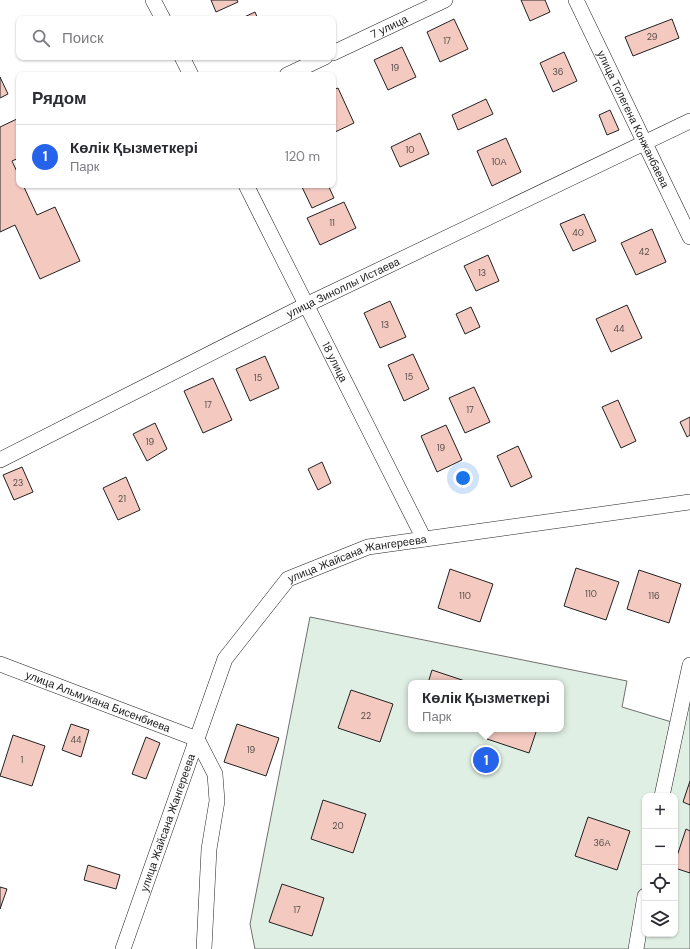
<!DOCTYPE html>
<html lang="ru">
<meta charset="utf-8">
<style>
:root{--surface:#fff;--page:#f2f2f3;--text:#2b2b33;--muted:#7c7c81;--line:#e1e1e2;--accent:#2563eb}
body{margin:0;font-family:"DM Sans",sans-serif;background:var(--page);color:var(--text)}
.controls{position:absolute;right:12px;bottom:12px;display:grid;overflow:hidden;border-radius:8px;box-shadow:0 1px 3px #0004}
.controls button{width:36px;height:36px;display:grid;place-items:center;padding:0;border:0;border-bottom:1px solid var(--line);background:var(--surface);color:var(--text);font:20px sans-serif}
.you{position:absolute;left:463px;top:478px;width:14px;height:14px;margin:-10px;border:3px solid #fff;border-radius:50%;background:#1a73e8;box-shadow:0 0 0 6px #1a73e833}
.badge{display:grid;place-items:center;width:26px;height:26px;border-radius:50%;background:var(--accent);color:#fff;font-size:13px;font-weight:700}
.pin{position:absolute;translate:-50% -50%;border:2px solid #fff;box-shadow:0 1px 4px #0006}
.popup{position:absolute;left:408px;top:680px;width:156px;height:52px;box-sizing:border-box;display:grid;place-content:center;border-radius:8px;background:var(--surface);filter:drop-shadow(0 1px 3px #0005);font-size:13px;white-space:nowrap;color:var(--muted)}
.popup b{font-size:15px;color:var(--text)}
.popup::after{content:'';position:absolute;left:50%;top:100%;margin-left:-8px;border:8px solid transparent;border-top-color:var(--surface)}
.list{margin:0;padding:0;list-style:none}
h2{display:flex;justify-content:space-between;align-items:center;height:52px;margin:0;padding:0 16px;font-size:17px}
h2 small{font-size:13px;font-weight:400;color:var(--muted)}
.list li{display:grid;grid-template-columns:26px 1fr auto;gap:12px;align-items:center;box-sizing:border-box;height:64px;padding:0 16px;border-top:1px solid var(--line)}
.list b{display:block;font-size:15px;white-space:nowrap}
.list p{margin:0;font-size:13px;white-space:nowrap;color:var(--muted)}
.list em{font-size:13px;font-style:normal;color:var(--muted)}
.icon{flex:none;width:22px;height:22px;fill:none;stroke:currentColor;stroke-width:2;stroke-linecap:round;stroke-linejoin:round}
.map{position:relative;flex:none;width:690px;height:949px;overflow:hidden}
.search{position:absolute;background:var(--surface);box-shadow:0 1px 3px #0004;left:16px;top:16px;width:320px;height:44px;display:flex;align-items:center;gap:10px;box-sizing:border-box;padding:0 14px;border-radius:8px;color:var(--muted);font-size:15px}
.panel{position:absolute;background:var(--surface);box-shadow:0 1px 3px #0004;left:16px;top:72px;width:320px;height:116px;border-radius:8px}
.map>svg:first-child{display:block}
.green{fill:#e0efe3;stroke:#6f6f6f;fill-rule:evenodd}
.building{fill:#f3c9c0;stroke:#222}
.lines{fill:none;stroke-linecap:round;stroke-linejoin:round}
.minor-casing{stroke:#222;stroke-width:16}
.minor{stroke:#fff;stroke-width:15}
.labels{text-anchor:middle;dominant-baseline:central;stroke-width:3;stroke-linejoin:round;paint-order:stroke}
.number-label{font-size:9px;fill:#564c4a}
.street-label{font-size:11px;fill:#222;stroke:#fff}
</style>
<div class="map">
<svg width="690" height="949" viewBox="0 0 690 949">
<rect width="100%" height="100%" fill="#fff"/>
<!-- green -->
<path class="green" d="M310,617L627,681L622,707L675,723L690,669V949H255L250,924ZM411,683H561V729H411ZM645,796H675V934H645Z"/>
<!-- building -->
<path class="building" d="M211,0H237L238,2L216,12Z
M521,0H545L550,12L530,21Z
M255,12L258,19H240Z
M454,19L468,49L440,62L427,32Z
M672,19L679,38L633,56L625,37Z
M402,47L416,77L388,90L374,60Z
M564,52L577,81L553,92L540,63Z
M0,77L8,94L0,98Z
M338,88L354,123L333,133V90Z
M486,99L493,114L458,130L452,115Z
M610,110L619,130L607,135L599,115Z
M19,118V158L12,161L19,176V185H23L37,215L55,207L80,261L40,279L15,225L0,232V127Z
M420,133L429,154L400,167L391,147Z
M506,138L521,172L492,186L477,151Z
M301,185H328L334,198L312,208Z
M344,202L356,228L320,245L307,218Z
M584,214L596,241L573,251L560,224Z
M652,229L666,262L636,275L621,243Z
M488,255L499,281L476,291L464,266Z
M390,301L406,337L380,348L364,313Z
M627,305L642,338L611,352L596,319Z
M471,307L480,327L465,334L456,314Z
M413,354L429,389L404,401L388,365Z
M265,356L279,388L250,401L236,369Z
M213,378L232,420L203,433L184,391Z
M474,387L490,422L465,433L449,398Z
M618,400L636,441L621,448L602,407Z
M690,417V435L687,437L680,422Z
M155,423L167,449L147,461L133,434Z
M446,425L462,460L437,472L421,436Z
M518,446L532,477L511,487L497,456Z
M322,462L331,483L318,490L308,469Z
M22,467L33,492L14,500L3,475Z
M126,477L140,510L118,520L103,488Z
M576,568L619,582L606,620L564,606Z
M450,569L493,584L480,622L438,608Z
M639,570L681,584L669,623L627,609Z
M432,670L471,683H428Z
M351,690L393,704L380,742L338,728Z
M71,724L89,730L81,757L62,750Z
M237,724L279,738L266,776L224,762Z
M490,729H537L529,753L487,739Z
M13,735L45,746L32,786L0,776Z
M146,737L160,743L146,779L132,774Z
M690,781V805L683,802Z
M323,800L366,814L353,853L311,839Z
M588,817L630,831L617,870L575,856Z
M686,829L690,831V873L675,868V862Z
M88,865L120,875L116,889L84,880Z
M282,884L324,898L312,936L269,922Z
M0,887L7,889L0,909Z"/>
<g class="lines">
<!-- minor casing -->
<g class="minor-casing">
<g id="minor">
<path d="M153,0L163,19"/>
<path id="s1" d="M576,0L690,237"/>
<path id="s2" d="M333,53L445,0"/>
<path d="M182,57L191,75"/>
<path d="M287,75L325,57"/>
<path id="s3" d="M246,185L424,539"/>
<path id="s4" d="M0,460L306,305L690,121"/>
<path id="s5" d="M0,664L197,739L215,774L217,801L209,849L204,949"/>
<path d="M662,796L690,665"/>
<path id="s6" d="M123,949L225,659L288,579L368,547L690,502"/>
<path d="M636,949L645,896"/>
</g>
</g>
<!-- minor -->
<use href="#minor" class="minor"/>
</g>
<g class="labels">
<!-- number labels -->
<g class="number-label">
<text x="652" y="37">29</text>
<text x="447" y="41">17</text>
<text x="395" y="68">19</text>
<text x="558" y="72">36</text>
<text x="410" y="150">10</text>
<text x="499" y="162">10А</text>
<text x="332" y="223">11</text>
<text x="578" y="233">40</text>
<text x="644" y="252">42</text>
<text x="482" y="273">13</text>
<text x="385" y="325">13</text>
<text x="619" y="329">44</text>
<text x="409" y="377">15</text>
<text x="258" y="378">15</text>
<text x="208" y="405">17</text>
<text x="470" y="410">17</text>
<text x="150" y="442">19</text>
<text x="441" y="448">19</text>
<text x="18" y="483">23</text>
<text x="122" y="499">21</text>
<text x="591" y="594">110</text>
<text x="465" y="596">110</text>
<text x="654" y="596">116</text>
<text x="366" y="716">22</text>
<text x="76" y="740">44</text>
<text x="251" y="750">19</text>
<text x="22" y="760">1</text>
<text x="338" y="826">20</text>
<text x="602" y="843">36А</text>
<text x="297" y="910">17</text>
</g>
<!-- street labels -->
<g class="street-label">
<text stroke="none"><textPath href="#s2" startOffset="62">7 улица</textPath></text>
<text stroke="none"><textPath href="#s1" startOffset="132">улица Толегена Конжанбаева</textPath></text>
<text stroke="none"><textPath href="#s4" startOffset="384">улица Зиноллы Истаева</textPath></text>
<text stroke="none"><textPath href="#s3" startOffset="198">18 улица</textPath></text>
<text stroke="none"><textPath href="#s6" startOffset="482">улица Жайсана Жангереева</textPath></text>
<text stroke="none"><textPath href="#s5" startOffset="105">улица Альмукана Бисенбиева</textPath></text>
<text stroke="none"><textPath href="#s6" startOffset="134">улица Жайсана Жангереева</textPath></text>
</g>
</g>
</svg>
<div class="controls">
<button>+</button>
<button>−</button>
<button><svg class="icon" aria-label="locate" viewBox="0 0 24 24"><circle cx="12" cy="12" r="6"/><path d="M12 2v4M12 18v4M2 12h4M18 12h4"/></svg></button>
<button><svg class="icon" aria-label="layers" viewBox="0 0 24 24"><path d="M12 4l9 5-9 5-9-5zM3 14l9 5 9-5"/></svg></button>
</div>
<div class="you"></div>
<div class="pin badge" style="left:486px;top:760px">1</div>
<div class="popup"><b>Көлік Қызметкері</b>Парк</div>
<div class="search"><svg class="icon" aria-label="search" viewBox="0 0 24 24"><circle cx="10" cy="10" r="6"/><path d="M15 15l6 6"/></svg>Поиск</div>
<section class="panel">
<h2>Рядом<small></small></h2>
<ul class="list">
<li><span class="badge">1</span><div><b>Көлік Қызметкері</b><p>Парк</p></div><em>120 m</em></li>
</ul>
</section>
</div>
